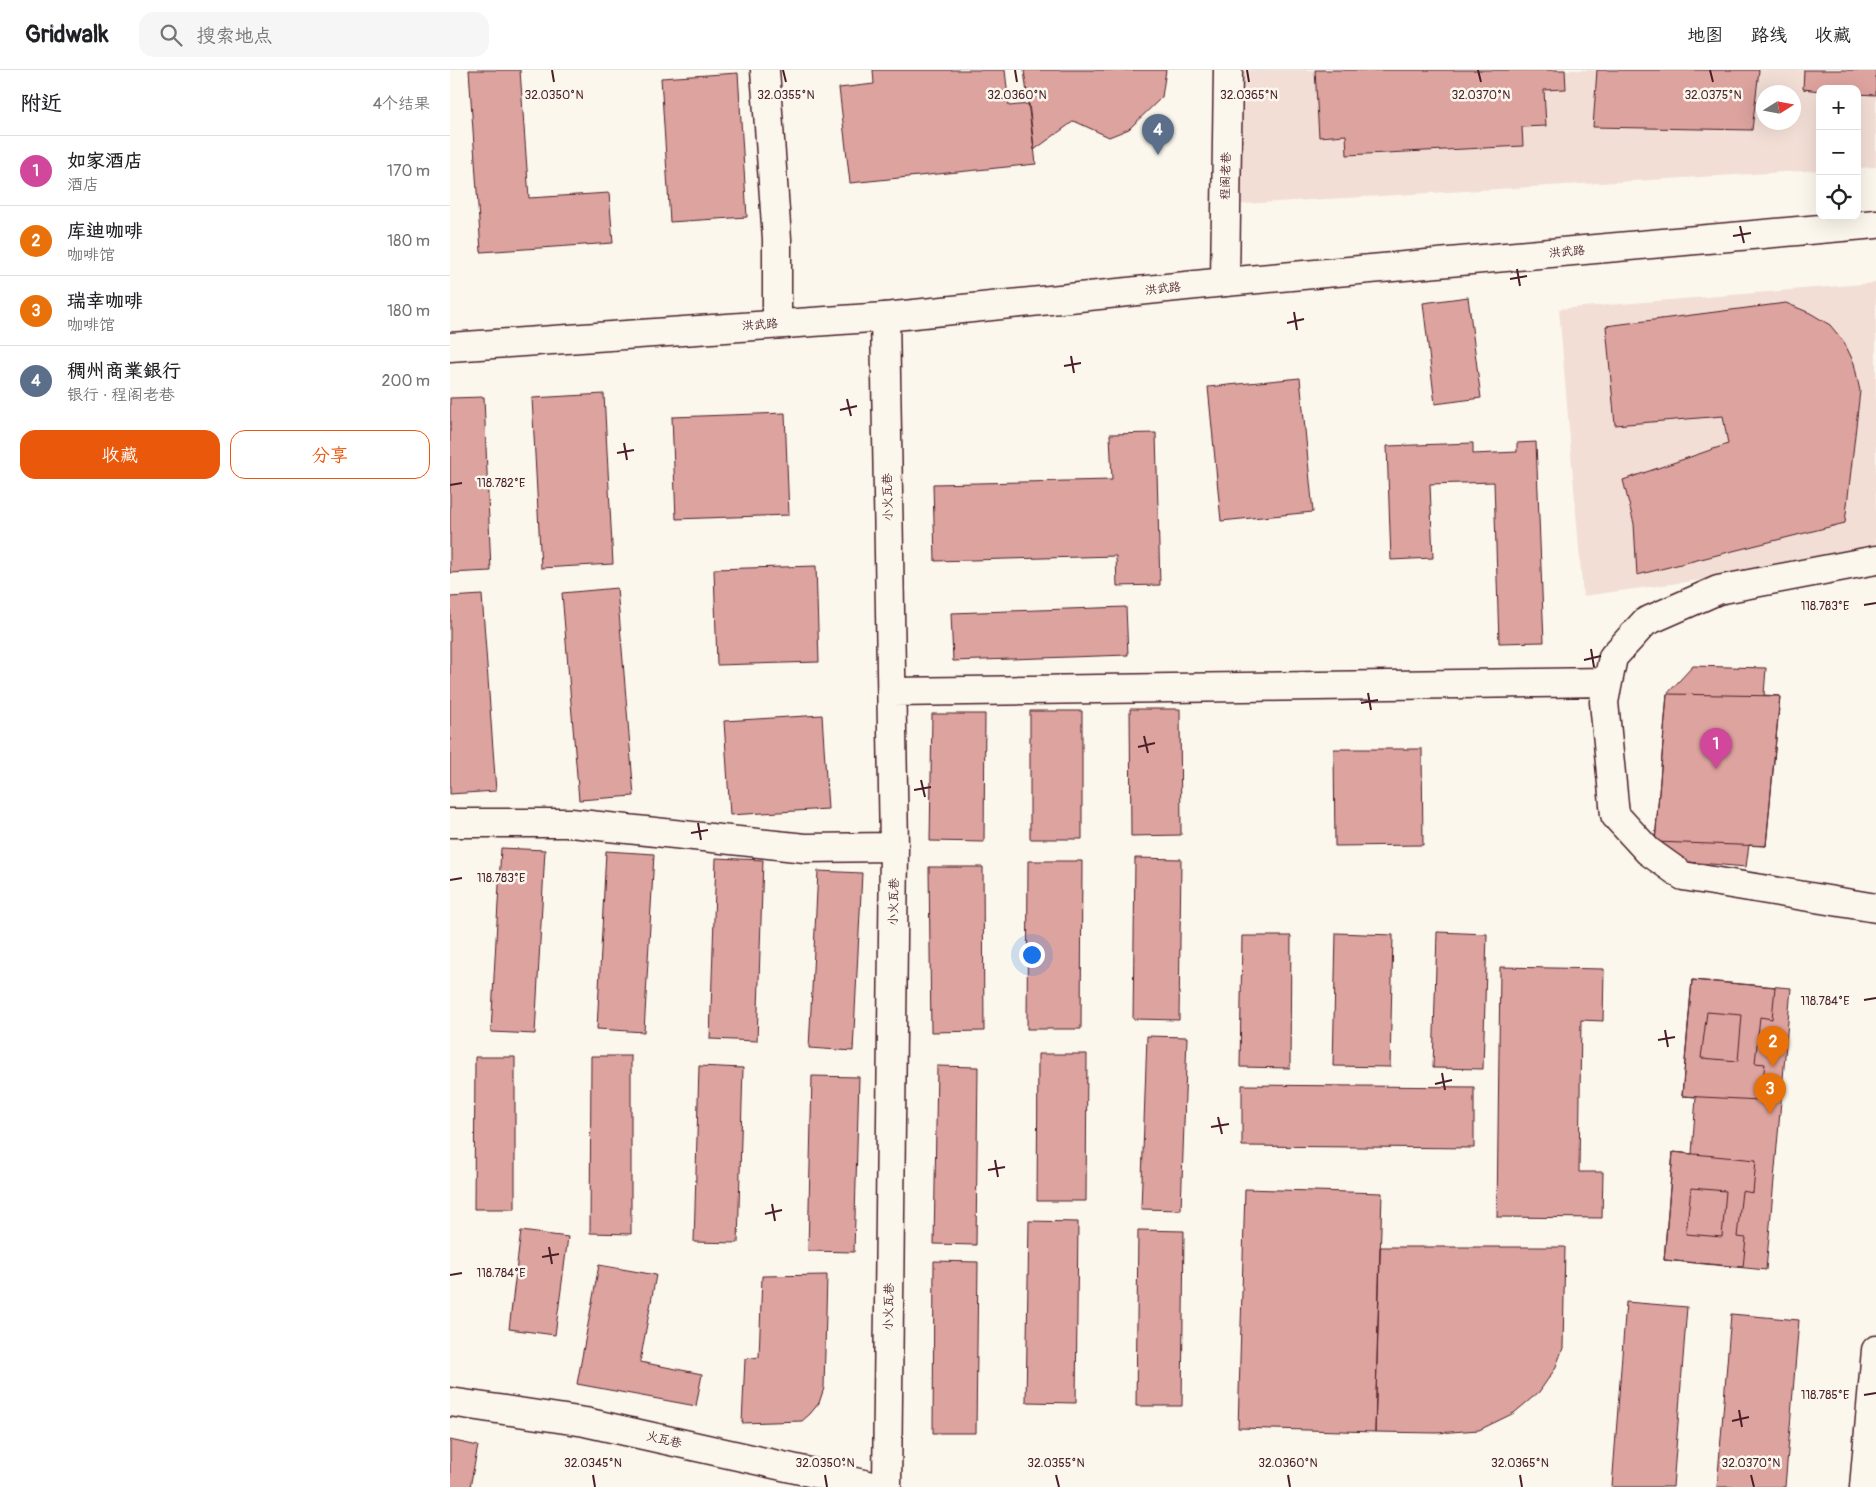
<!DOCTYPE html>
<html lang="zh">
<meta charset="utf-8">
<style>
:root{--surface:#fff;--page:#f6f6f6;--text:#202124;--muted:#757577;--line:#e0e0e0;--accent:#ea580c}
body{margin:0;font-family:Pangolin,"LXGW WenKai TC",sans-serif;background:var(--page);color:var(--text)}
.controls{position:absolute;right:15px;top:15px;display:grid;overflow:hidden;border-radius:10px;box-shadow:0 5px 20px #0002}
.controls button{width:45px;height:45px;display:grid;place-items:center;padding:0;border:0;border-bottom:1px solid var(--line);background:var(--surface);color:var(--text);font:25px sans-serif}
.compass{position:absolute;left:1306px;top:15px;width:45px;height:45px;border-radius:50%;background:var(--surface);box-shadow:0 5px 20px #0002;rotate:79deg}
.you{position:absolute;left:581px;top:884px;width:18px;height:18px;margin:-12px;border:4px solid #fff;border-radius:50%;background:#1a73e8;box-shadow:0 0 0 8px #1a73e833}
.badge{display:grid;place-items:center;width:32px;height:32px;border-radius:50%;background:var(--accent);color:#fff;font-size:16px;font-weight:700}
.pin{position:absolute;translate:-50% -41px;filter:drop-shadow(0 1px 2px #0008)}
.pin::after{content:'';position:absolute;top:26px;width:18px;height:15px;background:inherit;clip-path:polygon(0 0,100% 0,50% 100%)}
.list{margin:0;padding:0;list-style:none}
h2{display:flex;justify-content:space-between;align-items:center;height:65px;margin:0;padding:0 20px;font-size:21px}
h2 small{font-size:16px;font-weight:400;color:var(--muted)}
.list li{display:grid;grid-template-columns:32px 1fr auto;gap:15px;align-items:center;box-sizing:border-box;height:70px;padding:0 20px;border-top:1px solid var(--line)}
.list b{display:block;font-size:19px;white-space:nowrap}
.list p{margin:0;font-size:16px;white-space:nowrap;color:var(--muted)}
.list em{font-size:16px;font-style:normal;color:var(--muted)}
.actions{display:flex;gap:10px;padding:15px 20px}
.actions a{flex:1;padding:11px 0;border:1px solid var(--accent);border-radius:15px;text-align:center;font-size:18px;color:var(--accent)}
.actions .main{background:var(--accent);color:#fff}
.icon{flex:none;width:28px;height:28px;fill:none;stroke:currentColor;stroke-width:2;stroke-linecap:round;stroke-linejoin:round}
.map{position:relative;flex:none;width:1426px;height:1417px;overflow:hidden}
header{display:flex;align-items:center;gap:30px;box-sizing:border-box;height:70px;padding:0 25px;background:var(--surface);border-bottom:1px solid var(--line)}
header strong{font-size:24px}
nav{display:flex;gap:28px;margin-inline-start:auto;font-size:18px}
.search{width:350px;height:45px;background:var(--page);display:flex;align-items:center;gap:12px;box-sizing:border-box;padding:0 18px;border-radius:15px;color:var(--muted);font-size:19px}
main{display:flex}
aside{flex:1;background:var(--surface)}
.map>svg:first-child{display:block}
.built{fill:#f2ded5;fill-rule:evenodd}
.building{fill:#dda39e;stroke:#4a1f2b}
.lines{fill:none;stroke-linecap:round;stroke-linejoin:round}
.minor-casing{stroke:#4a1f2b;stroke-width:31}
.major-casing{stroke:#4a1f2b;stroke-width:31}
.minor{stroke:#fbf7ec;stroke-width:28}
.major{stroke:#fbf7ec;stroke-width:28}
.ticks{fill:none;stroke:#4a1f2b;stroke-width:2}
.labels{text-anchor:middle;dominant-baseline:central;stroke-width:5;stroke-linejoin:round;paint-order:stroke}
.street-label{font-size:12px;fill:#4a1f2b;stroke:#fbf7ec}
.ticks-label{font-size:12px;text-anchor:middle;fill:#4a1f2b;stroke:#fbf7ec;stroke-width:5;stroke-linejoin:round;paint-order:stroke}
</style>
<header>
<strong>Gridwalk</strong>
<div class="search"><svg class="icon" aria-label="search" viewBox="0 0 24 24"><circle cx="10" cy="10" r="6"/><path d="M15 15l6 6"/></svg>搜索地点</div>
<nav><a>地图</a><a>路线</a><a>收藏</a></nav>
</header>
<main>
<aside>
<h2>附近<small>4个结果</small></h2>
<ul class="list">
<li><span class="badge" style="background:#d1479c">1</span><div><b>如家酒店</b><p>酒店</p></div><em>170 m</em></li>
<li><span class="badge" style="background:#e8710a">2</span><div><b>库迪咖啡</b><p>咖啡馆</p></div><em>180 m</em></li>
<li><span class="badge" style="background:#e8710a">3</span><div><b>瑞幸咖啡</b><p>咖啡馆</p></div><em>180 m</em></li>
<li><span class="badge" style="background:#5c6f8a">4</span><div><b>稠州商業銀行</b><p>银行 · 程阁老巷</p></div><em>200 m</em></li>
</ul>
<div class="actions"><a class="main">收藏</a><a>分享</a></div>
</aside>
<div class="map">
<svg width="1426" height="1417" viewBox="0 0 1426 1417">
<rect width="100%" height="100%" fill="#fbf7ec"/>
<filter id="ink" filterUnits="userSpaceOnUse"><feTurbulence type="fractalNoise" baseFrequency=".02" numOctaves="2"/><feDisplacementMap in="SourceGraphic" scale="10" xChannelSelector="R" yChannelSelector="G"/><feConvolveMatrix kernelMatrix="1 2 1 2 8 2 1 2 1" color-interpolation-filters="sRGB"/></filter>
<g filter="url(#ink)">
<!-- built -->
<path class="built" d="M778,0H1426V97L1407,98V19H1370V100L775,135ZM1314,22H1344V52H1314Z
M1426,213V486L1133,526L1109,239Z"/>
<!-- building -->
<path class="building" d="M19,0H70L79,128L159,123L163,173L31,182Z
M423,0H555L559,36L579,34L586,94L400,113L389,18L424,14Z
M574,0H716L712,27L679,59L659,67L624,51L584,80Z
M865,0H1115L1116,19L1094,20L1096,56L1072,57L1073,76L897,85L896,65L869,67Z
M1147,0H1309L1302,60L1143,57Z
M1354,0H1426V25L1407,24V19H1370V21L1353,19Z
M288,3L297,147L220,152L211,8Z
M1018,227L1031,328L985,334L973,233Z
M1336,233L1360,243L1380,255L1394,272L1404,293L1410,321L1395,453L1187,505L1184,454L1173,410L1278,374L1273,346L1165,355L1156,256Z
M850,308L863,442L771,451L758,317Z
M154,324L163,494L91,498L82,328Z
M34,327L41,501L0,503V328Z
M335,343L339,445L226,449L222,347Z
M706,363L710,515L667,516L666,486L485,491L483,414L662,410L660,364Z
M1086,372L1094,572L1049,573L1044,412L980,414L983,488L941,490L937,376L1023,373V384L1067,382V373Z
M366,496L369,592L267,595L264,499Z
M167,518L184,726L129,730L112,523Z
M32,525L46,721L0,724V527Z
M676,537L678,585L503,591L501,543Z
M1243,596L1316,598L1314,625L1330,626L1316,776L1299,775L1296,797L1226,791L1205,772L1217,624Z
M1217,624L1330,626L1316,776L1205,772Z
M680,639H730L731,765L681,766Z
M580,641H632V769H580Z
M482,644H535L534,772L480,771Z
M372,645L378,739L280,745L274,651Z
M884,679H972L973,775L885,776Z
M51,778L95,780L85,964L41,962Z
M156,781L204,784L194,962L147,959Z
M266,788L313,790L307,971L260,969Z
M685,788L731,789L729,950L683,949Z
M578,791H632L631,959H577Z
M479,797H533L534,961L481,962Z
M368,801L412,803L403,981L359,978Z
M987,862L1037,864L1033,999L983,998Z
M886,863L943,865L940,997L883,996Z
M792,866H841L840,998L790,997Z
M1050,897L1154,899L1153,951L1131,950L1129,1102H1153L1152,1148L1047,1147Z
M1242,910L1341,918L1316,1200L1214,1190L1223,1082L1242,1084L1246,1027L1232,1026Z
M1242,910L1325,917L1322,949L1310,947L1305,993L1315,994L1310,1030L1232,1026Z
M1257,942L1292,945L1288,991L1251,988Z
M697,966L737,967L731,1140L691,1139Z
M588,984H637L636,1131H587Z
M141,986H181V1164L140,1163Z
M25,987H65V1139H24Z
M249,996L293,998L288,1173L244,1172Z
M487,996L528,997L526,1175L484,1174Z
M362,1006L409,1007L404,1182L358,1181Z
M792,1015L1024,1017V1078L792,1076Z
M1223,1082L1306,1090L1303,1123L1292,1121L1287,1167L1296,1168L1293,1197L1214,1190Z
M1241,1118L1276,1121L1272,1167L1236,1164Z
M795,1119L932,1123L925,1362L788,1358Z
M579,1151L628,1152L626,1333L576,1332Z
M688,1160L734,1161L732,1336H686Z
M71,1161L118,1167L105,1265L59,1259Z
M930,1177H1115L1113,1278L1105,1299L1089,1322L1064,1343L1029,1360L987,1363L925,1362Z
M484,1191L528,1192L526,1363H483Z
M149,1195L206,1205L190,1292L252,1304L246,1336L127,1314Z
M377,1205L374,1318L369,1333L360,1344L352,1351L292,1353L295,1289L309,1287L312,1206Z
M1176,1232L1237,1237L1223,1417H1162Z
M1281,1244L1349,1250L1335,1417H1267Z
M0,1370L28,1376L20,1417H0Z"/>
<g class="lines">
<!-- minor casing -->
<g class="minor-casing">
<path id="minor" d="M315,0L327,169V254
M775,212L778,0
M435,247L444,777L437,1417
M1426,490L1268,520L1195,552L1163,587L1154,632L1165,745L1198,781L1233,806L1426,838
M442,622L1158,612
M0,753H121L355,778L444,777
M0,1332L135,1352L427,1417"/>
</g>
<!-- major casing -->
<g class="major-casing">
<path id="major" d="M0,277L435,247L775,212L1426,154
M1414,1417L1426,1280"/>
</g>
<!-- minor -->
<use href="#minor" class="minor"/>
<!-- major -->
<use href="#major" class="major"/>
</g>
</g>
<!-- ticks -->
<path class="ticks" d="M102,0L104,12M333,0L336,12M565,0L567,12M797,0L799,12M1028,0L1031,12M1260,0L1263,12M1290,156L1294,173M1283,166L1301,163M1067,199L1070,216M1060,209L1077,206M844,242L847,260M837,253L854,249M621,286L624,303M614,296L631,293M397,329L401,346M390,340L407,336M174,373L177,390M167,383L184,380M0,415L12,413M1414,535L1426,533M1141,579L1144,597M1134,590L1151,586M918,623L921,640M911,633L928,630M694,666L698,683M688,677L705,673M471,710L475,727M464,720L481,717M248,753L251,770M241,763L258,760M0,810L12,808M1414,930L1426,928M1215,960L1218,977M1208,970L1225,967M992,1003L995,1020M985,1014L1002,1010M768,1047L772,1064M761,1057L779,1054M545,1090L548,1107M538,1100L555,1097M322,1134L325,1151M315,1144L332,1140M99,1177L102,1194M92,1187L109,1184M0,1205L12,1203M1414,1325L1426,1323M1289,1340L1292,1357M1282,1351L1299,1347M143,1405L145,1417M375,1405L377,1417M606,1405L609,1417M838,1405L840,1417M1070,1405L1072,1417M1301,1405L1304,1417"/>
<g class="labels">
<!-- street labels -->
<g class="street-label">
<text transform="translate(776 106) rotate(-89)">程阁老巷</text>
<text transform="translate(1117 182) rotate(-5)">洪武路</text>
<text transform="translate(713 219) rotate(-6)">洪武路</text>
<text transform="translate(310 255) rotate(-4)">洪武路</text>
<text transform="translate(438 427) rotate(-91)">小火瓦巷</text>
<text transform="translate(444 832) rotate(-89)">小火瓦巷</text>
<text transform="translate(439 1237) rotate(-89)">小火瓦巷</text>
<text transform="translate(214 1370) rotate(13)">火瓦巷</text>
</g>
</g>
<g class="ticks-label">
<text x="104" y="29">32.0350°N</text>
<text x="336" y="29">32.0355°N</text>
<text x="567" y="29">32.0360°N</text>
<text x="799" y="29">32.0365°N</text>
<text x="1031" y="29">32.0370°N</text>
<text x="1263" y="29">32.0375°N</text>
<text x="51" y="417">118.782°E</text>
<text x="1375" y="540">118.783°E</text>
<text x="51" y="812">118.783°E</text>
<text x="1375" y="935">118.784°E</text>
<text x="51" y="1207">118.784°E</text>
<text x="1375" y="1329">118.785°E</text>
<text x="143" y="1397">32.0345°N</text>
<text x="375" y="1397">32.0350°N</text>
<text x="606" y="1397">32.0355°N</text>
<text x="838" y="1397">32.0360°N</text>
<text x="1070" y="1397">32.0365°N</text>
<text x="1301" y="1397">32.0370°N</text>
</g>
</svg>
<div class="controls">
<button>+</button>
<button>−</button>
<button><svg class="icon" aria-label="locate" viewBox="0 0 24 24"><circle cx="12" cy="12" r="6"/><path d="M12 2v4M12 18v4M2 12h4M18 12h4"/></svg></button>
</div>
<svg class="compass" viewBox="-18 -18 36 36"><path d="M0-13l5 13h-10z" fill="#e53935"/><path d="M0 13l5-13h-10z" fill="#757577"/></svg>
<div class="you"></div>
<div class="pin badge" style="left:1266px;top:699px;background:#d1479c">1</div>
<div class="pin badge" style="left:1323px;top:997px;background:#e8710a">2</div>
<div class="pin badge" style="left:1320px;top:1044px;background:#e8710a">3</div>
<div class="pin badge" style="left:708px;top:85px;background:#5c6f8a">4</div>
</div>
</main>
